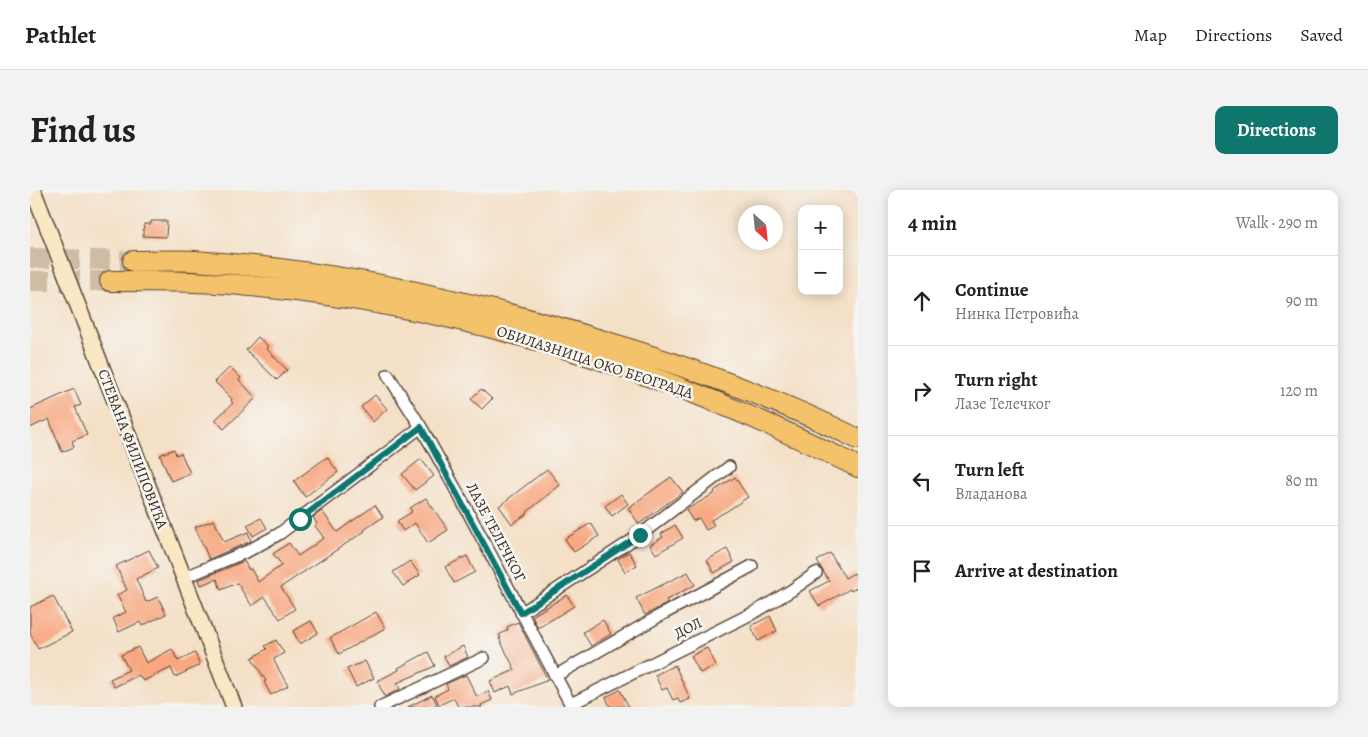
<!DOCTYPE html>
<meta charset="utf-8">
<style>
:root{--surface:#fff;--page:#f2f2f2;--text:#202124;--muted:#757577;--line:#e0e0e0;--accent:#0f766e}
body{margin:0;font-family:Alegreya,serif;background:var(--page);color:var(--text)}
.controls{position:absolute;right:15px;top:15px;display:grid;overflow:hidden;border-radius:10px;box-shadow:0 2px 12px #0003}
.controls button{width:45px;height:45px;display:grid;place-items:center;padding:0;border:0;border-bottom:1px solid var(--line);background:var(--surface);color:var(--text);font:25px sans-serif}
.compass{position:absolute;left:708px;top:15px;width:45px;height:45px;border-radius:50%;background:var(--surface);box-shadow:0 2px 12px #0003;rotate:153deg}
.stop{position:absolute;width:15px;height:15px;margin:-11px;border:4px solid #0f766e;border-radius:50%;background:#fff}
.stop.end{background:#0f766e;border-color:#fff;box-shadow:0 1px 5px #0008}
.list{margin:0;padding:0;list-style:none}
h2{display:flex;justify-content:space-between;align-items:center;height:65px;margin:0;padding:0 20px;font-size:21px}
h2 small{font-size:16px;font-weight:400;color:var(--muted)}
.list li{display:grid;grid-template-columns:32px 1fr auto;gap:15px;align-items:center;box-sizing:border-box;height:90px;padding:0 20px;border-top:1px solid var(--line)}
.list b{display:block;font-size:19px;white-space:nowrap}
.list p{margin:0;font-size:16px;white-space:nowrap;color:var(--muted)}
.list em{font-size:16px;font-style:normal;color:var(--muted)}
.icon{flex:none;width:28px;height:28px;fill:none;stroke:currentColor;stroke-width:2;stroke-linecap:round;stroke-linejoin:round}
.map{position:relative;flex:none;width:828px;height:517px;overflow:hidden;border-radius:10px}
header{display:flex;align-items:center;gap:30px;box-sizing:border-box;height:70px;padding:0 25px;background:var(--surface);border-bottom:1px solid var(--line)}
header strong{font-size:24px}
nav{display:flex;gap:28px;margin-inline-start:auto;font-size:18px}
.intro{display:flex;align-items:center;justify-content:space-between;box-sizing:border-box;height:120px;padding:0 30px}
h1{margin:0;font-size:35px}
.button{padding:12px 22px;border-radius:10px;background:var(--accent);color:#fff;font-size:18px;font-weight:700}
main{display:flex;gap:30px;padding:0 30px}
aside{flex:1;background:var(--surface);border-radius:10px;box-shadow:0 2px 12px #0003}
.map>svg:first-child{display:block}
.building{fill:#f8a780}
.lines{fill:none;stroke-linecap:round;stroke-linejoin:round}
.highway-tunnel{stroke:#cfbca5;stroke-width:20;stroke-dasharray:20 10;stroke-linecap:butt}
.street-casing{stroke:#574537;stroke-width:14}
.secondary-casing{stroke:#574537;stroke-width:18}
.highway-casing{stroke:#574537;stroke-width:22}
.street{stroke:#fff;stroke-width:11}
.secondary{stroke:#fae7c3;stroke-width:15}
.highway{stroke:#f3c26a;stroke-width:20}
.route{stroke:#0f766e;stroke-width:6}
.labels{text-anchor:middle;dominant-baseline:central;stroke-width:5;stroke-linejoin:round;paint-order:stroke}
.street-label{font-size:15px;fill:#3b2a1e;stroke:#f6f6f2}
</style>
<header>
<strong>Pathlet</strong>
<nav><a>Map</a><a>Directions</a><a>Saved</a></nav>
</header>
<div class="intro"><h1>Find us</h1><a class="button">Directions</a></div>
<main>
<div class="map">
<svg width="828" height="517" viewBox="0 0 828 517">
<rect width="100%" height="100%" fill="#f6f6f2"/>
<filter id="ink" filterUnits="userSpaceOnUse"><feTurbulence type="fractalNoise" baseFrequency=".02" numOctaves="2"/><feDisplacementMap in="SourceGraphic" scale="10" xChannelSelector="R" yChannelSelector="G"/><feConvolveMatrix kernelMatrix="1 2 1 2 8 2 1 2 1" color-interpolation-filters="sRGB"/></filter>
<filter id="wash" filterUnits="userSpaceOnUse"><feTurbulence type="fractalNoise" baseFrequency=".0096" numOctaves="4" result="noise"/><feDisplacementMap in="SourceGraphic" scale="20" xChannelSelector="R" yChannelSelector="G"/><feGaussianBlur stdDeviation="1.12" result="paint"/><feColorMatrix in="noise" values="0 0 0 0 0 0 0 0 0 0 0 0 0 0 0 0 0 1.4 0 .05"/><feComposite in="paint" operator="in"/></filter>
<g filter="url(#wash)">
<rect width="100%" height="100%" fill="#f4e0c7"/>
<g id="blocks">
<!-- building -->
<path class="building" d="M121,31H137L136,47L113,46L114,34H121Z
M228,147L238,156L236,158L257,180L247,190L216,160Z
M200,177L211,188L209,190L226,208L194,239L185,230L203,213L201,211L202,209L185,192Z
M44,199L51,215L45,217L57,245L42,251L44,257L32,262L19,229L0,238V219Z
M451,199L462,209L452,219L441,209Z
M345,205L357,219L343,232L331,217Z
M144,259L146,265L151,263L160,283L141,291L130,265Z
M297,267L308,282L275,307L264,291Z
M391,269L404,286L385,300L372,284Z
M517,279L530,295L497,322L498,323L482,334L469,316Z
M641,287L653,302L609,334L598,318Z
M705,287L718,307L697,321L681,330L684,336L676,340L669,328L663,331L656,320L685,303L684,301Z
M591,304L598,314L582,326L575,316Z
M396,308L418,340L398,353L385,333L373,341L367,331L382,322L380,318Z
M345,315L353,327L334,340L335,341L251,397L265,419L250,429L235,407L222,416L207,393L191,400L187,389L171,395L169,390L214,371L219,380L221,379L228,392L252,375L243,364L259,353L268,366L294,348L285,336L287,334L283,327L292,321L307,342Z
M231,328L237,338L223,346L217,335Z
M184,330L194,352L218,342L221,351L179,369L165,337Z
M561,333L569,346L544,362L535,349Z
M645,335L653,348L626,364L620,355L633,347L631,344Z
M697,359L704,372L684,383L677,370Z
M119,360L128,378L106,389L116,412L128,407L136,424L112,436L110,432L89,442L83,428L96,422L87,405L97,400L86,376Z
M599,362L607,375L595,382L588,369Z
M800,363L815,388L824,383L828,390V397L821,401L820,399L789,416L780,401L799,391L787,371Z
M437,366L445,382L424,393L415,377Z
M380,371L390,385L373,396L363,382Z
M658,382L665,395L636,410L638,413L615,425L606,408Z
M537,405L544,416L508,438L502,426Z
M23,406L42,442L8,459L0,443V417Z
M346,422L355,438L309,464L300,448Z
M740,426L747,441L728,451L721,436Z
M573,430L581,444L561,456L553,442Z
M281,431L288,443L270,454L263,441Z
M488,432L518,490L483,504L480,496L465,503L460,491L485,480L469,448H471L469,445L478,440L477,437Z
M246,450L254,463L244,469V471L258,496L241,505L234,492L236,491L222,468L237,459L235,456Z
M433,456L438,467L419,476L414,466Z
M108,457L116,473L142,459L148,471L165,463L170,475L145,487L141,478L113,491L109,485L84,497L80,489L99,480L91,465Z
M677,458L686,475L670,483L661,466Z
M398,462L405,476L367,493L370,499L355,507L347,491L369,480L368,478Z
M335,471L344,488L326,497L317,479Z
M645,475L660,509L650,513L648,508L643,510L637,498L632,500L625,485Z
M436,485L447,507L458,501L462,510L451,515L452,517H428L424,508L409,515L405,506L418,499L416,494Z
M590,500L599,517H580L576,507Z
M402,505L407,514L401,517H378Z"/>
</g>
</g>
<g filter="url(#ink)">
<use href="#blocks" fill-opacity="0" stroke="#574537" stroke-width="1"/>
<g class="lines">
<!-- highway-tunnel -->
<path class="highway-tunnel" d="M0,68L103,71
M0,91H80"/>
<!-- street casing -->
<g class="street-casing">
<path id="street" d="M358,185L391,237L430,307L542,517
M153,388L218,361L249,344L391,237
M491,423L610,345L699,277
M525,486L631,425L722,376
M541,514L727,421L762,400L786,383
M350,517L454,468"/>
</g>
<!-- secondary casing -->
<g class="secondary-casing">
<path id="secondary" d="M3,0L204,517"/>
</g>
<!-- highway casing -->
<g class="highway-casing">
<path id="highway" d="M103,71C123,71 144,70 164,71C302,79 439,110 571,150C659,177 746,208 828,249
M80,91C127,91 174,91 220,96C431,115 640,181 828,277"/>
</g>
<!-- street -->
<use href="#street" class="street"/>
<!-- secondary -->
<use href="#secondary" class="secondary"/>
<!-- highway -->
<use href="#highway" class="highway"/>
</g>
</g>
<g class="lines" filter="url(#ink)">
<!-- route -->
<path class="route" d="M270,329L391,237L491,423L610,345"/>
</g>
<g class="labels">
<!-- street labels -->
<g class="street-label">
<text transform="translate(565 172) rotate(18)">ОБИЛАЗНИЦА ОКО БЕОГРАДА</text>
<text transform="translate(103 259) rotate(69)">СТЕВАНА ФИЛИПОВИЋА</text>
<text transform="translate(466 342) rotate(62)">ЛАЗЕ ТЕЛЕЧКОГ</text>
<text transform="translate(658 438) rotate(-27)">ДОЛ</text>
</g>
</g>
</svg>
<div class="controls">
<button>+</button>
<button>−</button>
</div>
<svg class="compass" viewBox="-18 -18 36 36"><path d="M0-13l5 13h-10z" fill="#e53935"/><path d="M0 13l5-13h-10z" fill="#757577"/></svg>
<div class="stop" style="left:270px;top:329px"></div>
<div class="stop end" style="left:610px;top:345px"></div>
</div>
<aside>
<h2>4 min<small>Walk · 290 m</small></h2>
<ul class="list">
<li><svg class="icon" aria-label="ahead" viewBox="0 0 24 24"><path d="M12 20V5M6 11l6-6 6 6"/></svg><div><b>Continue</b><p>Нинка Петровића</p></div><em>90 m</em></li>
<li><svg class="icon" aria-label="right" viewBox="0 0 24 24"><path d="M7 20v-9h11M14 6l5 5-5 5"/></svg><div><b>Turn right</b><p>Лазе Телечког</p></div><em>120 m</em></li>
<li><svg class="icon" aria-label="left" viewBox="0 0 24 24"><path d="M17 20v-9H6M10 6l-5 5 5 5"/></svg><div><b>Turn left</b><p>Владанова</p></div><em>80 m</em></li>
<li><svg class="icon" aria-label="arrive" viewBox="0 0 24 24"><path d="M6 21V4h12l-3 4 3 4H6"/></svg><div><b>Arrive at destination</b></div></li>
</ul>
</aside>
</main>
